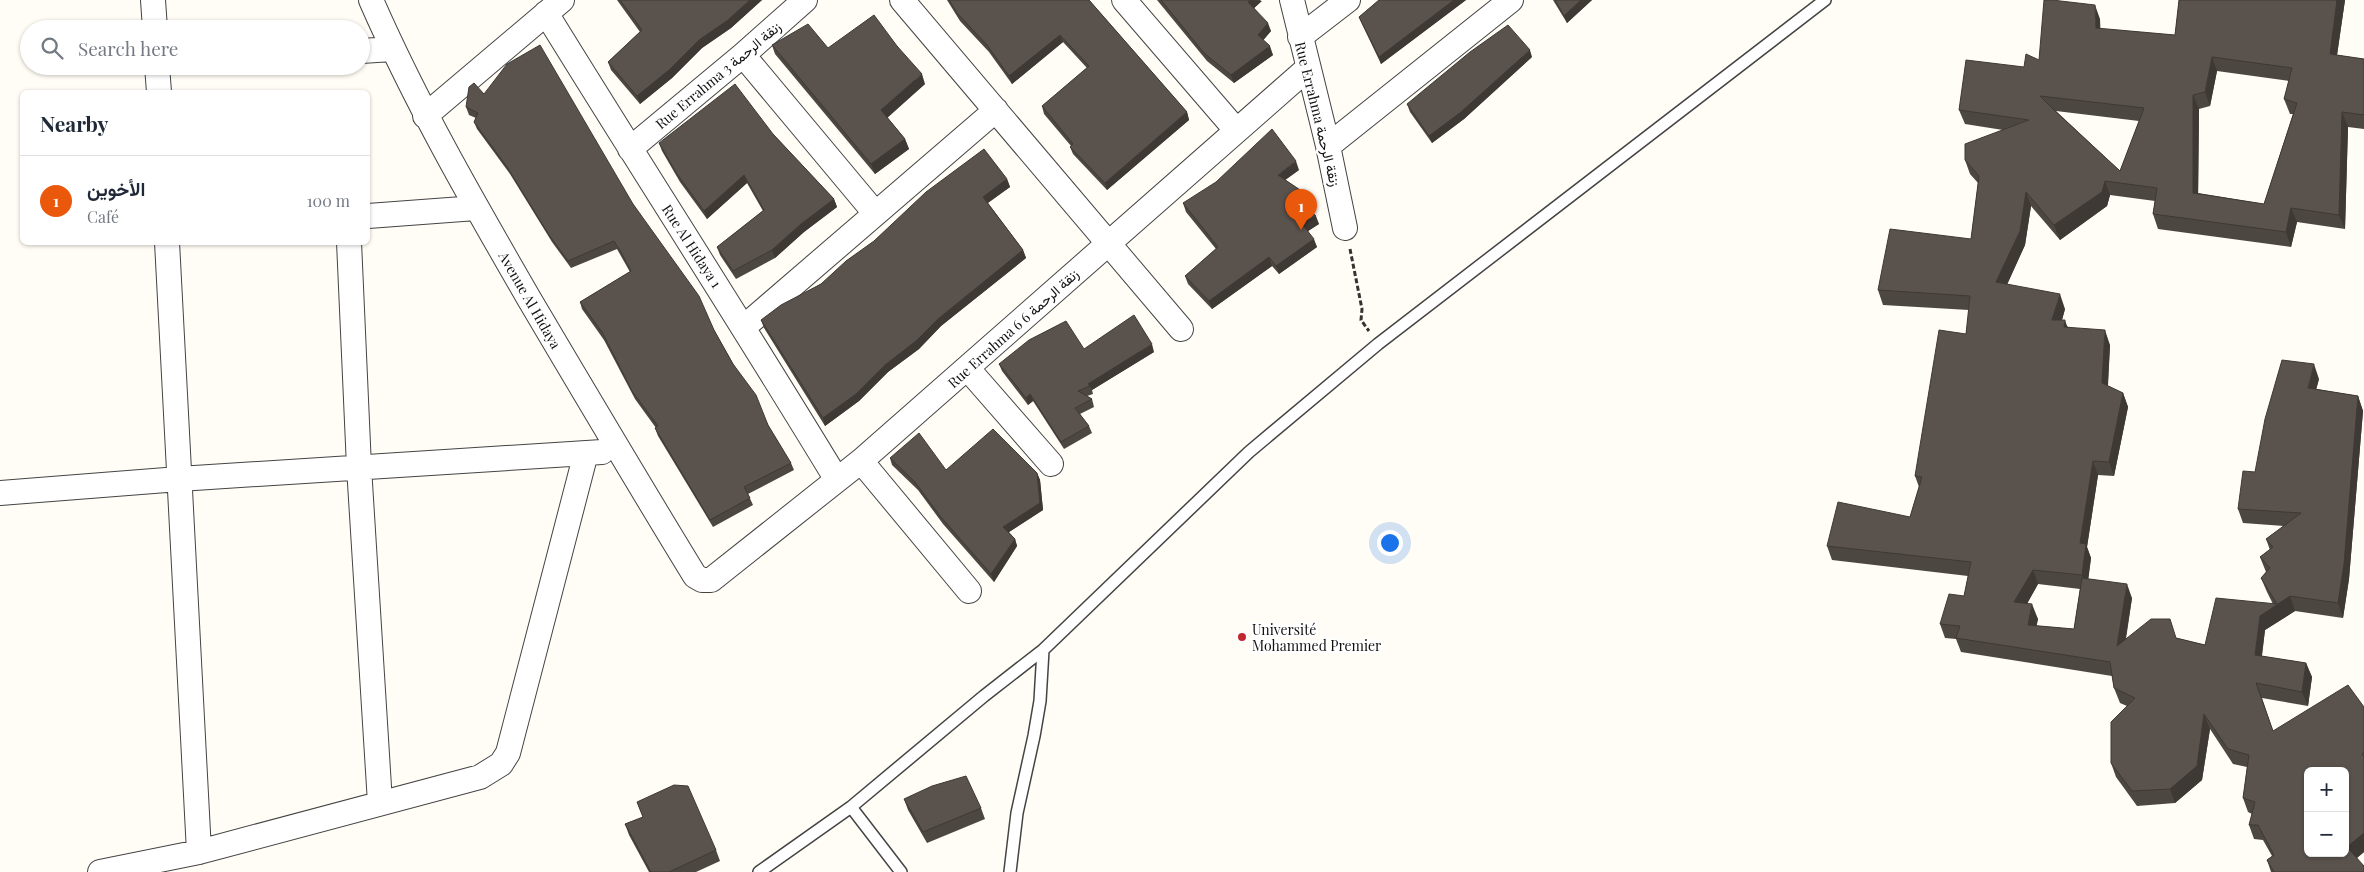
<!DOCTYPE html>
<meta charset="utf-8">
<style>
:root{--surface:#fff;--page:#f6f6f7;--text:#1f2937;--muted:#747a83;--line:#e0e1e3;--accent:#ea580c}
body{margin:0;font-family:"Playfair Display",Vazirmatn,serif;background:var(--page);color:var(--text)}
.controls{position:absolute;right:15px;bottom:15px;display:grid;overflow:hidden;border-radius:8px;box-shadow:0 1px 4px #0004}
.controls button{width:45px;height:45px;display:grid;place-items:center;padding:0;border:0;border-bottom:1px solid var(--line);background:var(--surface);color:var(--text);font:25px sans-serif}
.you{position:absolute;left:1389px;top:542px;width:18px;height:18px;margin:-12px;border:4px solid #fff;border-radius:50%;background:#1a73e8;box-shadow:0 0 0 8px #1a73e833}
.badge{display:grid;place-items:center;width:32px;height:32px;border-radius:50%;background:var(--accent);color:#fff;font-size:16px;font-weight:700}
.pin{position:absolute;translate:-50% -41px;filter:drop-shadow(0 1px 2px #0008)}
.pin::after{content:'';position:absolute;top:26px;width:18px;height:15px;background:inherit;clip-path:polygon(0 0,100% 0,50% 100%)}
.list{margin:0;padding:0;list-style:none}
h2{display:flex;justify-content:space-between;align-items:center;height:65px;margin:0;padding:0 20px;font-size:21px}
h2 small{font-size:16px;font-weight:400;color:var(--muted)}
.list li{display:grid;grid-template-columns:32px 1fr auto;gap:15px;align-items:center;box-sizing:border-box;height:90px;padding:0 20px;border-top:1px solid var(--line)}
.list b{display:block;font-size:19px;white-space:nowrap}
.list p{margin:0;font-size:16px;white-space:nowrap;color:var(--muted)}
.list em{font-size:16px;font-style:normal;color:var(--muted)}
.icon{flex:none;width:28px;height:28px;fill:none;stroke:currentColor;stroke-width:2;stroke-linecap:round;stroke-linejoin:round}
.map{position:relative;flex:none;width:2364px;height:872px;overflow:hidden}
.search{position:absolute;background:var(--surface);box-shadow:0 1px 4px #0004;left:20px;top:20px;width:350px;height:55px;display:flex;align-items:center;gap:12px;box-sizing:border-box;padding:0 18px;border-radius:28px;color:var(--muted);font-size:19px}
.panel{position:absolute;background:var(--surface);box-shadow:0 1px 4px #0004;left:20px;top:90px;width:350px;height:155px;border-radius:8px}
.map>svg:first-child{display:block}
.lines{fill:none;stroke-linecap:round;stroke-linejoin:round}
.lane-casing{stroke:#444;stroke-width:14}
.street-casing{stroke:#444;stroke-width:26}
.path{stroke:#333;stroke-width:3;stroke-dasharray:5 2.5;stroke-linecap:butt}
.lane{stroke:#fff;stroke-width:11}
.street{stroke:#fff;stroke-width:24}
.wall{fill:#4d4742;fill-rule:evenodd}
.shaded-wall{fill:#3f3936}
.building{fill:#5a524d;stroke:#3f3936;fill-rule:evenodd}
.poi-dot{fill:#c4262e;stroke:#fff;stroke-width:2}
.labels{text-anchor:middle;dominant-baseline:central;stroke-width:5;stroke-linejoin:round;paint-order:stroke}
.street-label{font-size:14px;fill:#111;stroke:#fff}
.poi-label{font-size:14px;fill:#111;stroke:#fff;text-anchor:start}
</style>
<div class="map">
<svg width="2364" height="872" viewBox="0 0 2364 872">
<rect width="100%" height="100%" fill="#fffdf5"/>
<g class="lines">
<!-- lane casing -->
<g class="lane-casing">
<path id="lane" d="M851,807L901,872
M759,872L851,807L984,696L1043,650L1249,452L1378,344L1825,0
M1010,872L1017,813L1034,736L1040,701L1043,650"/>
</g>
<!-- street casing -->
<g class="street-casing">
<path id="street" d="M153,0L155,29
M371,0C416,103 472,200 528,297C583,390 638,483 695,576L702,580H711L861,461L1308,68
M902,0L1181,329
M1124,0L1236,130
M1292,0L1328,146L1345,228
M546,13C642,169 742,323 837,480
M1300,37L1348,0
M361,51L393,49
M743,55L875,213
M157,66L159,92
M425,116L562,0
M1328,146L1511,0
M630,149L743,55L805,0
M368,216L476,208
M167,242L199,852
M349,242L359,467L380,803
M744,327L996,110
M968,369L1051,464
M861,461L969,591
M0,493L179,479L602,452
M100,872L199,852L480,777L501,764L508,753L586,453"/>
</g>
<!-- path -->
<path class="path" d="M1350,249L1362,309L1361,320L1369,331"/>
<!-- lane -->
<use href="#lane" class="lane"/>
<!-- street -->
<use href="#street" class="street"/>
</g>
<!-- wall -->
<path class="wall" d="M617,0H762L731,28L702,48L672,78L640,104L611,70L608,62L640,32Z
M947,0H1089L1187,112L1189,120L1107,190L1073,154L1070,147L1071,146L1044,114L1042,106L1087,68L1063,42L1012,84L989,52L960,21Z
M1157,0H1261L1254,8L1271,31L1263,40L1273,55L1234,83L1207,61Z
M1379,0H1466L1381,64L1362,24L1359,17Z
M1553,0H1592L1567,23Z
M2179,0H2345L2337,55L2364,59V129L2348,127L2345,229L2297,222L2291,247L2158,229L2153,214L2155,201L2110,195L2107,206L2060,240L2031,206L2025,245L2007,284L2065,309L2062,320L2068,327L2110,345L2108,386L2123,393L2128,407L2114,476L2098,475L2087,547L2091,558L2088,579L2132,598L2126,639L2177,638L2205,645L2273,604L2267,592L2261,578L2266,572L2260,557L2270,550L2266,539L2284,526L2243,523L2238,509L2255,472L2319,379L2316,389L2358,396L2363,411L2349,579L2343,618L2295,611L2265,630L2262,656L2306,663L2312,677L2308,706L2262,698L2273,731L2364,707V852L2357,858L2364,872H2271L2267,860L2272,856L2263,840L2254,839L2249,825L2252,814L2248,812L2243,798L2247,767L2233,764L2210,729L2202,780L2175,803L2137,806L2116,777L2111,763L2127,706L2120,703L2114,688L2112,676L1961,652L1956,639L1945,638L1940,624L1964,596L1968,576L1832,560L1827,546L1910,517L1919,487L1915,476L1966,334L1969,310L1883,305L1878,290L1971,239L1978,183L1970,174L1965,160L2003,130L1965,124L1959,110L2024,67L2039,60L2100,19V29L2175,35ZM2217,71L2289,81L2284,99L2290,114H2293L2264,204L2198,193L2199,109L2210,106ZM2056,111L2139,121L2120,171ZM2038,584L2080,589L2074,629L2036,626L2038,619L2027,604Z
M772,45L828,48L925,84L887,117L905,139L909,149L875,174L775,54Z
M1532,57L1464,119L1432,143L1410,112L1407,104Z
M484,94L633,204L714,330L768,425L791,463L794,470L748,494L753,505L713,527L658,436L655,428H656L635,399L604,340L582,309L580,302L630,272L617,249L571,268L552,242L510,174L477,129L474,122L476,118L469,115L466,107Z
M773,134L834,199L837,207L804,232L775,258L736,279L720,255L717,247L763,211L747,183L707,219L680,182L662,151L659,143Z
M1299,170L1285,180L1309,196L1312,204L1308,209L1319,224L1308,231L1317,247L1279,274L1272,266L1212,309L1188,284L1185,276L1216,249L1186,212L1183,203Z
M1007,179L1010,187L988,203L1023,250L1026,258L941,326L919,349L888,372L859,401L825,426L764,328L761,320L821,284Z
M1084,349L1154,352L1092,390L1093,394L1087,396L1092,399L1094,407L1080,414L1089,426L1092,433L1064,449L1033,401L1028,405L1002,371L999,364Z
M890,458L946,470L1037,473L1040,480L1043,510L1009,532L1015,539L1017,546L994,582L943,524L918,490L892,465Z
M904,799L981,808L985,819L927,843L908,810Z
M637,802L716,850L720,861L696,872H649L629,835L625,824L643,817Z"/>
<!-- shaded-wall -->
<path class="shaded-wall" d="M750,0H762L731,28L702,48L672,78L640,104L637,96L699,40Z
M1251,0L1262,1L1251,11L1248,2Z
M1454,0H1466L1381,64L1379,57Z
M1581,0H1592L1567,23L1564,16Z
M2337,0H2345L2335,69L2330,54Z
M2095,5L2100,19L2101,43L2096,28Z
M1268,23L1271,31L1261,43L1258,35Z
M1060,35L1063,42L1012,84L1009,76Z
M1270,46L1273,55L1234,83L1231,75Z
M1530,50L1532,57L1464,119L1432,143L1429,136Z
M2212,57L2217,71L2210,106L2205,92Z
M922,74L925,84L885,120L881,110Z
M2193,95L2199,109L2198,207L2193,193Z
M1187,112L1189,120L1107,190L1105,183Z
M2342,112L2348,127L2345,229L2339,215Z
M905,139L909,149L875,174L871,164Z
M1296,161L1299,170L1281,183L1278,175Z
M744,175L747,183L707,219L704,211Z
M1007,179L1010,187L986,204L983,197Z
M2105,181L2110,195L2107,206L2060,240L2054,225Z
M2026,192L2031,206L2025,245L2002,296L1996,282Z
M1309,196L1312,204L1304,212L1301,203Z
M834,199L837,207L804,232L775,258L772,250L801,224Z
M2291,208L2297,222L2291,247L2286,232Z
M1316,216L1319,224L1305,233L1302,224Z
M1314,239L1317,247L1279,274L1276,266Z
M1023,250L1026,258L941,326L919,349L888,372L859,401L825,426L823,418L938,319Z
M1269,257L1272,266L1212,309L1209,301Z
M2060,294L2065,309L2058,334L2052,320Z
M2065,320L2070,335L2064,327Z
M2105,330L2110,345L2107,398L2102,383Z
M1152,344L1154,352L1092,390L1090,386L1088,384Z
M2314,364L2319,379L2313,402L2308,388Z
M2123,393L2128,407L2114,476L2109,462Z
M1030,394L1033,401L1028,405L1026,398Z
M2358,396L2363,411L2349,579L2343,618L2338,603Z
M2093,461L2098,475L2087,547L2091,558L2087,590L2082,575L2080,543Z
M1037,473L1040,480L1043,510L1006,534L1003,527Z
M1015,539L1017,546L994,582L991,574Z
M2033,570L2038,584L2020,616L2014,602Z
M2127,584L2132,598L2122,661L2117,646Z
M2290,596L2295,611L2265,630L2260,669L2255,655L2260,616Z
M2032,604L2038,619L2034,639L2028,625Z
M2306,663L2312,677L2308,706L2302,692Z
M2204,714L2210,729L2202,780L2175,803L2170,789Z
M2364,833V852L2353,861L2347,847Z"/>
<!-- building -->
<path class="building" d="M620,0H750L728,20L699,40L669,70L637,96L608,62L642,30Z
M949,0H1089L1187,112L1105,183L1070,147L1073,144L1042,106L1089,66L1060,35L1009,76L987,45L957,13Z
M1161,0H1251L1248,2L1268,23L1258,35L1270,46L1231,75L1204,53Z
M1379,0H1454L1379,57L1359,17Z
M1555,0H1581L1564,16Z
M2044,0H2052L2095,5L2096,28L2175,35L2179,0H2337L2330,54L2364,59V115L2342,112L2339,215L2291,208L2286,232L2153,214L2157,188L2105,181L2102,192L2054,225L2026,192L2020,231L1996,282L2060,294L2052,320H2065L2064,327L2105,330L2102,383L2123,393L2109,462L2093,461L2080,543L2086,544L2082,575L2033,570L2014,602L2032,604L2028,625L2074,629L2082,578L2127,584L2117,646L2151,619H2170L2176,638L2205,645L2216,598L2277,604L2261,578L2270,568L2260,557L2273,547L2266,539L2301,513L2238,509L2243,471L2255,472L2265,419L2282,360L2314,364L2308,388L2358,396L2344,564L2338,603L2290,596L2260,616L2255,655L2306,663L2302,692L2256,683L2273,731L2348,685L2364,707V752L2362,754L2364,757V833L2347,847L2364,866V872H2274L2267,860L2274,855L2258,825H2249L2255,802L2243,798L2249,755L2228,749L2204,714L2197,766L2170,789L2132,791L2111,763V722L2135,698L2114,688L2110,662L1956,638L1960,626L1940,624L1949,594L1964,596L1971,562L1827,546L1838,502L1910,517L1922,477L1915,476L1939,330L1966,334L1970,296L1878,290L1890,229L1971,239L1979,176L1965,160V144L2029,120L1959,110L1966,60L2024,67L2026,54L2039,60ZM2212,57L2292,68L2284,99L2297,103L2264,204L2193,193V95L2205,92ZM2040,96L2144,108L2120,171L2054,110ZM2308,771H2345V853H2308Z
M874,15L897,46L922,74L881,110L905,139L871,164L772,45L808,24L828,48Z
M1508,25L1530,50L1461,112L1429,136L1407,104L1470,52Z
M540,45L633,204L699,296L714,330L733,364L756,395L768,425L791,463L744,487L750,498L710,520L655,428L658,426L632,391L602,332L580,302L631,271L622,254L614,241L568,261L549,235L507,167L474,122L478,113L466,107L469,87L474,83L484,94L507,64Z
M735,84L773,134L834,199L801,224L772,250L733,271L717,247L764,210L744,175L704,211L677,174L659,143Z
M1272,129L1296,161L1278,175L1309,196L1301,203L1316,216L1302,224L1314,239L1276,266L1269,257L1209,301L1185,276L1218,247L1183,203L1216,182Z
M984,149L1007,179L983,197L1023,250L938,319L916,341L885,365L856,394L823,418L761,320L781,305L821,284L846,261L874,241L926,192Z
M1134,315L1152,344L1088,384L1090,386L1078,391L1092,399L1075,408L1089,426L1061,442L1030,394L1026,398L999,364L1029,340L1066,321L1084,349Z
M993,429L1037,473L1040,503L1003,527L1015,539L991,574L940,516L915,482L890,458L919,433L946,470Z
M966,776L981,808L923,832L904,799L932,786Z
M674,785L688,786L716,850L669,872H651L625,824L643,817L637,802Z"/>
<!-- markers -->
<circle class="poi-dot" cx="1242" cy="637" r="5"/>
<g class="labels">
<!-- street labels -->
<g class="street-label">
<text transform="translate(718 75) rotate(-40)">Rue Errahma 3 زنقة الرحمة</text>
<text transform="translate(1318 114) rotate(76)">Rue Errahma زنقة الرحمة</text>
<text transform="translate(692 246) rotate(57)">Rue Al Hidaya 1</text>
<text transform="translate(530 300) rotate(60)">Avenue Al Hidaya</text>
<text transform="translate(1013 328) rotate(-42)">Rue Errahma 6 6 زنقة الرحمة</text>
</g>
<!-- poi labels -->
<g class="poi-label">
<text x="1252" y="629">Université<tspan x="1252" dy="16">Mohammed Premier</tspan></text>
</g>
</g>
</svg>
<div class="controls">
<button>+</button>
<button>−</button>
</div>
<div class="you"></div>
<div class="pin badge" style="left:1301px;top:230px">1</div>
<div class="search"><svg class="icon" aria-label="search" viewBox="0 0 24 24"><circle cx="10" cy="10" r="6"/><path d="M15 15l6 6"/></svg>Search here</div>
<section class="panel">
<h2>Nearby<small></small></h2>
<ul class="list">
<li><span class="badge">1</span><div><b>الأخوين</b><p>Café</p></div><em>100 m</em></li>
</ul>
</section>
</div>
